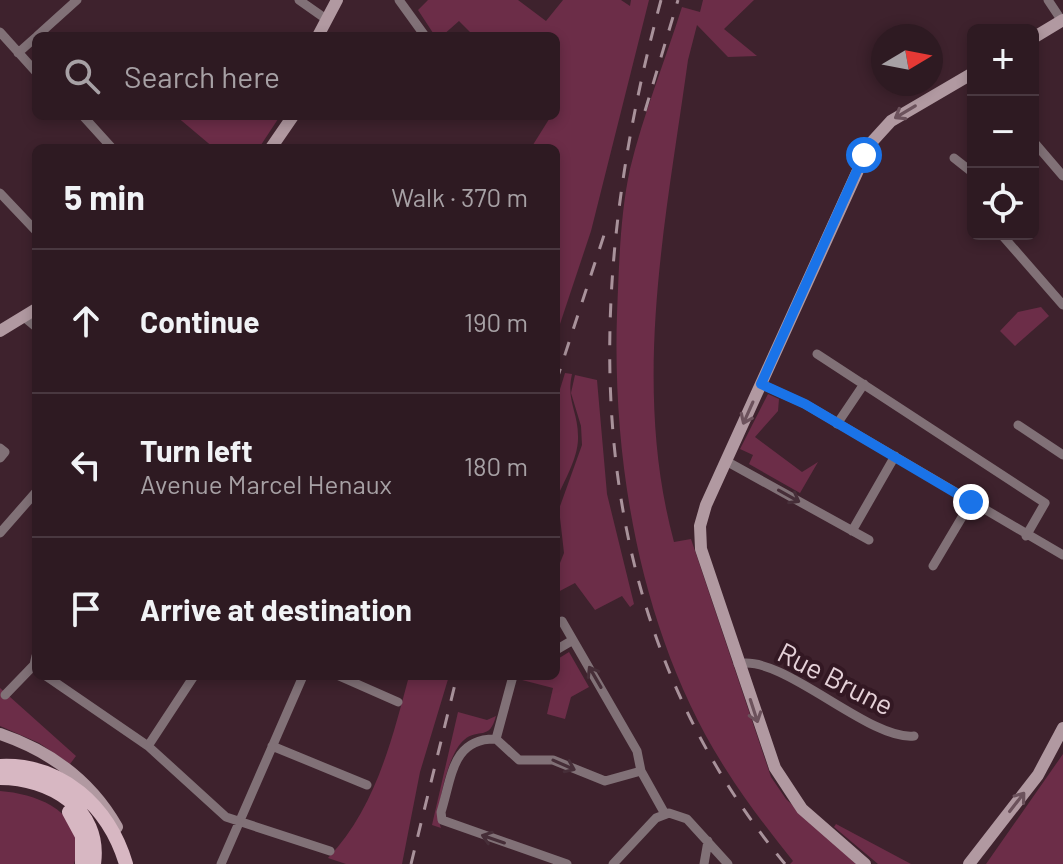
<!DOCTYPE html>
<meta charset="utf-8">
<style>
:root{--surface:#2e1a22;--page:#3a272f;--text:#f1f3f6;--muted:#a7a1a5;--line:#493840}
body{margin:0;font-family:Barlow,sans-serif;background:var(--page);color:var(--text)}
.controls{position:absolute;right:24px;top:24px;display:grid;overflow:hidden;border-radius:12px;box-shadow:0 4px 12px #0003}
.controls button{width:72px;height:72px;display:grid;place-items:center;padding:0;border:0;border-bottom:2px solid var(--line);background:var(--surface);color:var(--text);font:40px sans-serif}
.compass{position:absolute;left:871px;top:24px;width:72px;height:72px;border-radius:50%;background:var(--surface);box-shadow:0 4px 12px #0003;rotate:80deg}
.stop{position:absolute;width:24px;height:24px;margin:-18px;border:6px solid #1a73e8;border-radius:50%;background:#fff}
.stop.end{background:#1a73e8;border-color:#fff;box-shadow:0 2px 8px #0008}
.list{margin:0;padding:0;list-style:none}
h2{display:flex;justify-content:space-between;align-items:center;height:104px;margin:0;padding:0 32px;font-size:34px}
h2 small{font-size:26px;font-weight:400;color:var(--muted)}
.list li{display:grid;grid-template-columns:52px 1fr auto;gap:24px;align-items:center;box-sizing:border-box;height:144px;padding:0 32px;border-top:2px solid var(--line)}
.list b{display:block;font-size:30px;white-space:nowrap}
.list p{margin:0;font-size:26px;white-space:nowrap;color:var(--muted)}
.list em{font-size:26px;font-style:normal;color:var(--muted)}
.icon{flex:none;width:44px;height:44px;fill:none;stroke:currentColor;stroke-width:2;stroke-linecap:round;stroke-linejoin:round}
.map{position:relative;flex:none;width:1063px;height:864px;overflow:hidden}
.search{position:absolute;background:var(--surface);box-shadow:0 4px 12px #0003;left:32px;top:32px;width:528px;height:88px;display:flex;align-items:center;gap:20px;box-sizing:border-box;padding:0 28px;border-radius:12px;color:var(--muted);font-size:30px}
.panel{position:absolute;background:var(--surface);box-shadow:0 4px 12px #0003;left:32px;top:144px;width:528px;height:536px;border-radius:12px}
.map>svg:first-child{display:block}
.green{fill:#6c2d48}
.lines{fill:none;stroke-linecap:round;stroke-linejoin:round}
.street{stroke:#817177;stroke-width:9}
.secondary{stroke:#b199a1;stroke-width:12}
.primary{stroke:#d7b7c2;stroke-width:14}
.rail{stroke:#a9929b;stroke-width:3;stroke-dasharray:14 14;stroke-linecap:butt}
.oneway{stroke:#6c525c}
.oneway2{stroke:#462e38}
.route{stroke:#1a73e8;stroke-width:10}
.labels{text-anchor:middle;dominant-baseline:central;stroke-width:8;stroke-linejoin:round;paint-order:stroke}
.street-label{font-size:28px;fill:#e5d1d8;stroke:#331823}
</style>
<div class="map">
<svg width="1063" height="864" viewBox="0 0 1063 864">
<rect width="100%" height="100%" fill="#3e222d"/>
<!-- green -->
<path class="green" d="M428,0H518L546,21L563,0H621L630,6L631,0H649L591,231L556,336V148H531L551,116H556V36H474L459,21L442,36H435L418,10Z
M703,0H754L724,29L757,56L728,57L697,25L688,60C666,219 631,383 674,542L691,539L771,777L786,799L856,864H790L793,861C769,831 745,800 725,768C642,637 612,467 617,314C619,267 620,215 630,169C643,115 665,61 682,7L700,12Z
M176,116H280L259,148H214Z
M1041,307L1049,316L1015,346L1000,331L1018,312Z
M565,373L572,374C566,401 578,411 578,436C579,457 564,481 556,500V402Z
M575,375L597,380L607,494L634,604L630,607L622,596L595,610L575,583L556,593V573L564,553L559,509L582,445L581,426L571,393Z
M768,394L779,399L778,411L755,437L802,472L818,462L800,493L749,464L753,455L740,449Z
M569,652L589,687L571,697L565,719L547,714L553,688L522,680L529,676H556V660Z
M409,676H449L420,772L402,864H346L328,858C375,809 392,740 409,676Z
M0,688L76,756L70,764L39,743L0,726Z
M458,712L487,720L496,716C489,742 479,727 464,740C448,753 434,812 441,828L432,825Z
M1063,754V864H986Z
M0,791C40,794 89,814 74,864H0Z
M836,824L911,864H878L834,827Z"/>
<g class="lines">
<!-- street -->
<path class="street" d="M299,0L326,19
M399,0L425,36
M1048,0L1062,21
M0,32L36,72
M37,36L77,0
M18,53L36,37
M83,116L112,148
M1033,141L1063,176
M954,158L973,173
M0,193L36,231
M1001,234L1063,305
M24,317L36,327
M817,354L1045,503L1026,536
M761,384L805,404L1063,555
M837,424L864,384
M1018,425L1063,455
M0,448L5,452L0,458
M726,461L869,540
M852,531L895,456
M0,533L36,492
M933,566L971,502
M562,621L637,751L641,771L665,814
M556,650L573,640
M738,664C782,653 869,741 914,736
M46,676L148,746L226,817L330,851
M339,676L398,702
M5,695L34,665L36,656
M496,739L513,676
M148,746L194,676
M272,746L367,785
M221,864L303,676
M567,864L442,820L441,812C452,777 452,738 496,739L519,760H553L605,781L641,771
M613,864L656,818L669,813L687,819L728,864
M704,864L708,841"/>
<!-- secondary -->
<path class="secondary" d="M318,36L337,0
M1033,38L1063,20
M271,148L293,116
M0,331L36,309
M0,734C50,751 91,781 117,827
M865,864L802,809L775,768L701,549L700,526L706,505L870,144L891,121L973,73
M969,864L1038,775L1063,728"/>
<!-- primary -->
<path class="primary" d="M0,766C62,763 109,807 126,864
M0,778C49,778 102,808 94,864
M69,812L82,836V864"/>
<!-- rail -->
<path class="rail" d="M661,0C580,300 577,612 785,864
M645,111L678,0
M556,382L606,229
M411,864L457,676"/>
</g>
<!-- one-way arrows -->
<defs><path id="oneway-shaft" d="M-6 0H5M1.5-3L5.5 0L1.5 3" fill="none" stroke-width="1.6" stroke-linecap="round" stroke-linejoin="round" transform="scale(2)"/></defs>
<g class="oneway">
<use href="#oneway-shaft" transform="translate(905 112) rotate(149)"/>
<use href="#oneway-shaft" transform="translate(748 413) rotate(114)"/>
<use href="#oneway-shaft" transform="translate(754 711) rotate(72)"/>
<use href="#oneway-shaft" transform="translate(1017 802) rotate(-52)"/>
</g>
<g class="oneway2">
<use href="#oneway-shaft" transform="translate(789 496) rotate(29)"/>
<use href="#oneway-shaft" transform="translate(595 677) rotate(-120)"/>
<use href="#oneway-shaft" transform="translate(564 765) rotate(24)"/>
<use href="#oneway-shaft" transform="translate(493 839) rotate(-161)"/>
</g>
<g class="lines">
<!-- route -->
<path class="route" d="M864,155L761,384L805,404L971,502"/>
</g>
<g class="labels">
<!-- street labels -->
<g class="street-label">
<text transform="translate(836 678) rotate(27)">Rue Brune</text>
</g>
</g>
</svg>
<div class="controls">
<button>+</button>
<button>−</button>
<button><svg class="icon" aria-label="locate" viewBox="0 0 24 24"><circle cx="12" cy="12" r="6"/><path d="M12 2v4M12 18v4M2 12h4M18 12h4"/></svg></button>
</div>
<svg class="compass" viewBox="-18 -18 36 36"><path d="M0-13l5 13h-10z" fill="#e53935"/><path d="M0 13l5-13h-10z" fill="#a7a1a5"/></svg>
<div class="stop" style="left:864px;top:155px"></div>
<div class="stop end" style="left:971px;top:502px"></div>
<div class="search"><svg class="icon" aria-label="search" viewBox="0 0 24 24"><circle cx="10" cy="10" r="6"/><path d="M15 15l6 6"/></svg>Search here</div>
<section class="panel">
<h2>5 min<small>Walk · 370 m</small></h2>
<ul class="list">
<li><svg class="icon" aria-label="ahead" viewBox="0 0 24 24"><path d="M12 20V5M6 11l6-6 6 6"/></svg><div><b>Continue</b></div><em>190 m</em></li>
<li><svg class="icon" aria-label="left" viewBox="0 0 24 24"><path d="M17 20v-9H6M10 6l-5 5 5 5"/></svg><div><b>Turn left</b><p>Avenue Marcel Henaux</p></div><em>180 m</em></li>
<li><svg class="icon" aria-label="arrive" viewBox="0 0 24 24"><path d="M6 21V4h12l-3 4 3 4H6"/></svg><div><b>Arrive at destination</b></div></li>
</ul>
</section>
</div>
